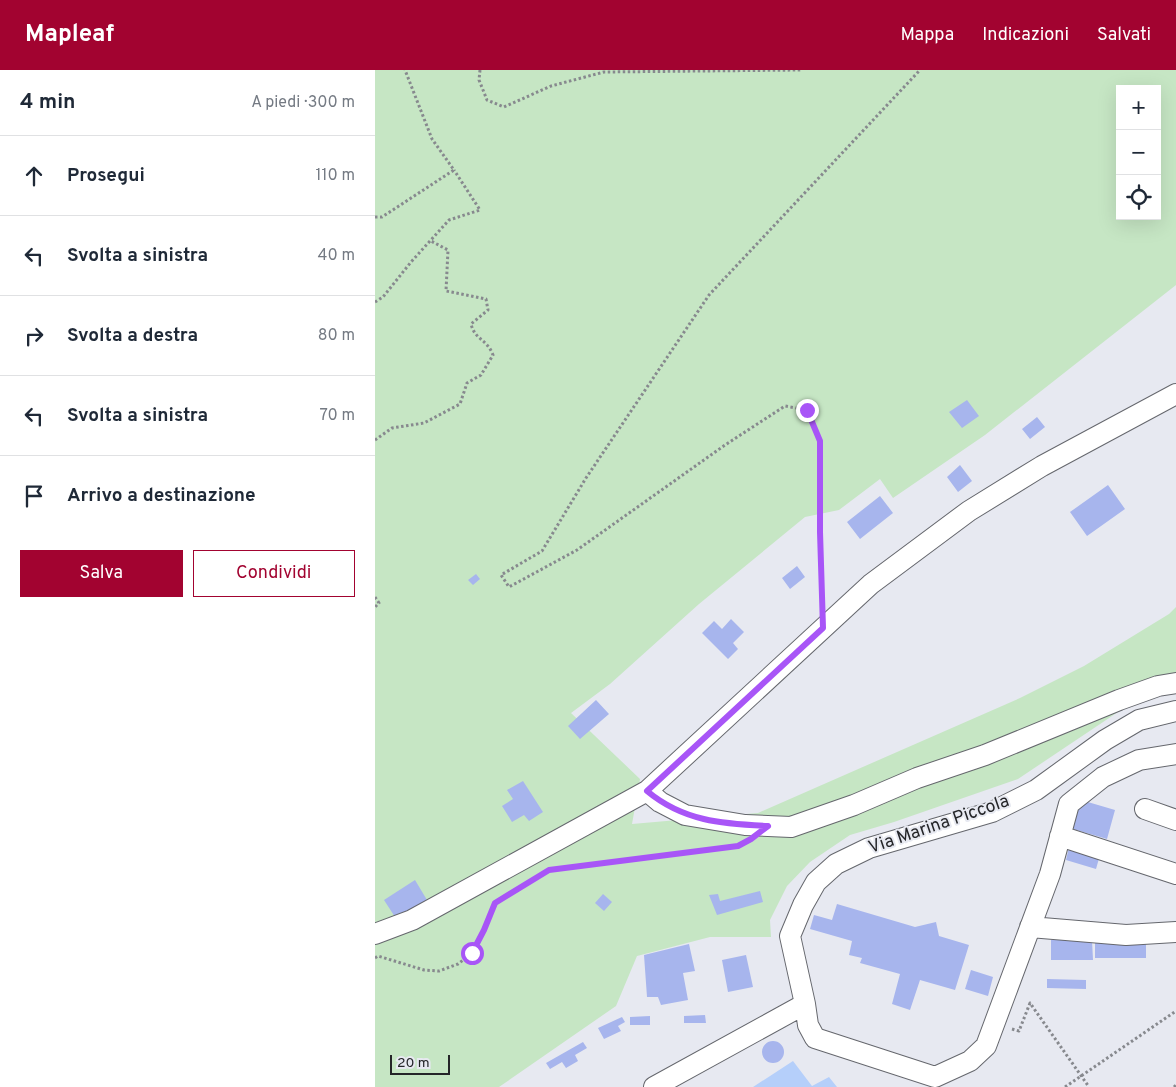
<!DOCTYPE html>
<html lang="it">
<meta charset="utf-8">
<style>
:root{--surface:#fff;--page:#f2f2f3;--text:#1f2937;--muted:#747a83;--line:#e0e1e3;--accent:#a20330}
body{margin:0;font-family:Overpass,sans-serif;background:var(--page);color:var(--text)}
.controls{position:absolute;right:15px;top:15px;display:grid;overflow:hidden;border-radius:0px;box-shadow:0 5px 20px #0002}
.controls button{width:45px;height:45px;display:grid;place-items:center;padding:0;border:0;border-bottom:1px solid var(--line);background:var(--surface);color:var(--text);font:25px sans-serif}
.scale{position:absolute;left:15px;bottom:12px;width:60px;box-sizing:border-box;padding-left:5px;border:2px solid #242528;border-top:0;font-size:14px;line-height:18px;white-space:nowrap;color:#242528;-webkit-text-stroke:4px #e7e9f1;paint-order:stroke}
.stop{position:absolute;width:15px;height:15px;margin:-11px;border:4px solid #a855f7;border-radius:50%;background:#fff}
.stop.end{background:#a855f7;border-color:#fff;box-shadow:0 1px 5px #0008}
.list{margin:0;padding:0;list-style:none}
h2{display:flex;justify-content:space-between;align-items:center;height:65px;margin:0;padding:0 20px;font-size:21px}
h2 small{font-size:16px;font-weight:400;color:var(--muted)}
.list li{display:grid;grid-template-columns:32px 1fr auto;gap:15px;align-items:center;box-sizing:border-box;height:80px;padding:0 20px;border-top:1px solid var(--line)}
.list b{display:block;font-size:19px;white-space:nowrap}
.list em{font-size:16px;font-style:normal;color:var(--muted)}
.actions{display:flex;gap:10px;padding:15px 20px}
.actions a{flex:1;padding:11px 0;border:1px solid var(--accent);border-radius:0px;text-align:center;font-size:18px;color:var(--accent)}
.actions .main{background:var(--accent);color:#fff}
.icon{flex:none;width:28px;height:28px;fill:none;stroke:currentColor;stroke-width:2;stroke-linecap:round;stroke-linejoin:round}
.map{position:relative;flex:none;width:801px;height:1017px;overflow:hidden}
header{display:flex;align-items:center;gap:30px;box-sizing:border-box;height:70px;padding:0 25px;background:var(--accent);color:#fff}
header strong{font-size:24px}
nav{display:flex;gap:28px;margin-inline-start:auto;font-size:18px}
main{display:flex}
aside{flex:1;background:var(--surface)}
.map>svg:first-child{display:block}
.green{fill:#c6e6c4;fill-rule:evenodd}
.water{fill:#b5cffa}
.building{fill:#a7b5ed}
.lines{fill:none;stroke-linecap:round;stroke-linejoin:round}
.minor-casing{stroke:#65676d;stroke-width:22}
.path{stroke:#87898e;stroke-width:3;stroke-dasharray:2.5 2.5;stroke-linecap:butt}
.minor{stroke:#fff;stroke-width:20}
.route{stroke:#a855f7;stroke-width:6}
.labels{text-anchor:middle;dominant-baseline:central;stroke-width:4;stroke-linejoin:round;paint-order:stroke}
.street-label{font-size:18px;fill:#242528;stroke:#e7e9f1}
</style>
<header>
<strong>Mapleaf</strong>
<nav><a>Mappa</a><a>Indicazioni</a><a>Salvati</a></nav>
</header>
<main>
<aside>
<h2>4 min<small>A piedi · 300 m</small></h2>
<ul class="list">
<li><svg class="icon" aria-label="ahead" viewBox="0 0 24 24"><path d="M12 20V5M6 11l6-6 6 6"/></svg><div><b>Prosegui</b></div><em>110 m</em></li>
<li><svg class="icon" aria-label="left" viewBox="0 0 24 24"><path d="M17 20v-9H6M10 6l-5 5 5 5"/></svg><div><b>Svolta a sinistra</b></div><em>40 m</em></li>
<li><svg class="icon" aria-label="right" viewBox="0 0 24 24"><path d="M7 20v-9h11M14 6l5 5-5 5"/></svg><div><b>Svolta a destra</b></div><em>80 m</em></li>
<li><svg class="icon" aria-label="left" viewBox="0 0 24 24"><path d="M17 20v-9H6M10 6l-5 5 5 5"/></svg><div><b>Svolta a sinistra</b></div><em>70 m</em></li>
<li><svg class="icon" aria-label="arrive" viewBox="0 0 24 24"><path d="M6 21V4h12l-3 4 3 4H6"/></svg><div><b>Arrivo a destinazione</b></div></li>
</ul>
<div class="actions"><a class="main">Salva</a><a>Condividi</a></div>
</aside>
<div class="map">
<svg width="801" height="1017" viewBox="0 0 801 1017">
<rect width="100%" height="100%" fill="#e7e9f1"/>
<!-- green -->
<path class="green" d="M0,0H801V215L610,365L518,428L505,409L464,440L430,447L324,534L235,614L196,643L265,709L257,754L383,743L645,628L709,596L794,544L801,537V619L790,621L743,642L643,709L519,752L475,765L435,792L412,816L395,850L396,867H335L262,886L241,936L124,1017H0ZM745,19H782V146H745Z"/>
<!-- water -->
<path class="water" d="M418,991L437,1016L454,1007L462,1017H378Z"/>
<!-- building -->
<path class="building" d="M592,330L604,346L587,358L574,342Z
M662,347L670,357L655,369L647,359Z
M585,395L597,411L583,422L572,407Z
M733,415L750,439L712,466L695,442Z
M505,426L518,443L485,469L472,452Z
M422,496L430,507L415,519L407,508Z
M101,504L105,509L98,515L93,510Z
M356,549L369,562L358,573L363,579L353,589L327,563L339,551L347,559Z
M221,630L234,644L205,669L193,656Z
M148,711L168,742L154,751L149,745L137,752L127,736L138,729L132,720Z
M706,730L740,740L732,769L698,759Z
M694,777L725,785L721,799L691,790Z
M40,810L52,830L27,845L20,847L9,830Z
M385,821L388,832L342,845L334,825L343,824L345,831Z
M228,824L237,832L229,841L220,833Z
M462,834L540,857L561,852L564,866L594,875L580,920L545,910L535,940L517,934L525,904L485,893L487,888L474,885L477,871L435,859L439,845L457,850Z
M676,870H717L718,890H676Z
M771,871V888H720V872Z
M314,874L320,901L308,903L313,930L286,935L283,927H272L269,885Z
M371,885L378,917L353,922L347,890Z
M596,900L618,907L613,926L590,919Z
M672,909L711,910V919L672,918Z
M330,945L331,953H309V946Z
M275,946V955H255V947Z
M247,947L250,952L243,956L246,961L229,969L223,958Z
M387 982a11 11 0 1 1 22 0a11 11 0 1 1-22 0Z
M208,972L212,978L200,985L203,991L191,998L187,992L175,999L171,993Z"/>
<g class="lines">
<!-- minor casing -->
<g class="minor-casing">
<path id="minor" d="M272,721L285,732L310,745L370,755L416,757L479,735L542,708L610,685L744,630L783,616L801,613
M770,739L801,750
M685,766L801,804
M655,857L751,865L801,862
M0,864L37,850L272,721L496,514L594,441L667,396L801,324
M430,934L433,955L440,968L560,1007L595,991L611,976L675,804L694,734L728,707L764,690L801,684
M279,1017L430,934L415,866L428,835L441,812L461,794L494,778L617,742L661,720L730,670L764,650L801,641"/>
</g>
<!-- path -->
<path class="path" d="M105,0L104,10L112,30L129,37L176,16L229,2L426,0
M0,147H7L79,100L57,69L30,0
M0,232L8,227L36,192L74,150L105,140L79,100
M0,370L17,358L49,353L85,334L92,313L106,305L118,285C112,269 100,270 96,254L113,240L111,229L71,221L73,180L56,171
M0,527L4,533L0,537
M447,533L445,371L432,340L410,336L350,375L202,480L134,517L126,505L167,481L211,408L334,225L545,0
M0,888L3,886L49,900L64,901L83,894L97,883L109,860L120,833L174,800L267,789L366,775
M637,959L644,961L655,933L714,1017
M690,1017L801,941
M799,1017L801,1015"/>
<!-- minor -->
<use href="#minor" class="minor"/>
</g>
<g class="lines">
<!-- route -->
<path class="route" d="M97,883L109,860L120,833L174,800L363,776L376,769L393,756C347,754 308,751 272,721L448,558L445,462V371L432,340"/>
</g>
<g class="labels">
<!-- street labels -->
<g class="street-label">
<text transform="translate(564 755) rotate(-19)">Via Marina Piccola</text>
</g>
</g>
</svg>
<div class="controls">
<button>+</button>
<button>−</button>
<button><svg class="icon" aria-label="locate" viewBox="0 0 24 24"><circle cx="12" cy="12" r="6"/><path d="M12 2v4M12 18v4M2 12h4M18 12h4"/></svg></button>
</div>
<div class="scale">20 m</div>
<div class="stop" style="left:97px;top:883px"></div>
<div class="stop end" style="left:432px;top:340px"></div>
</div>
</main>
